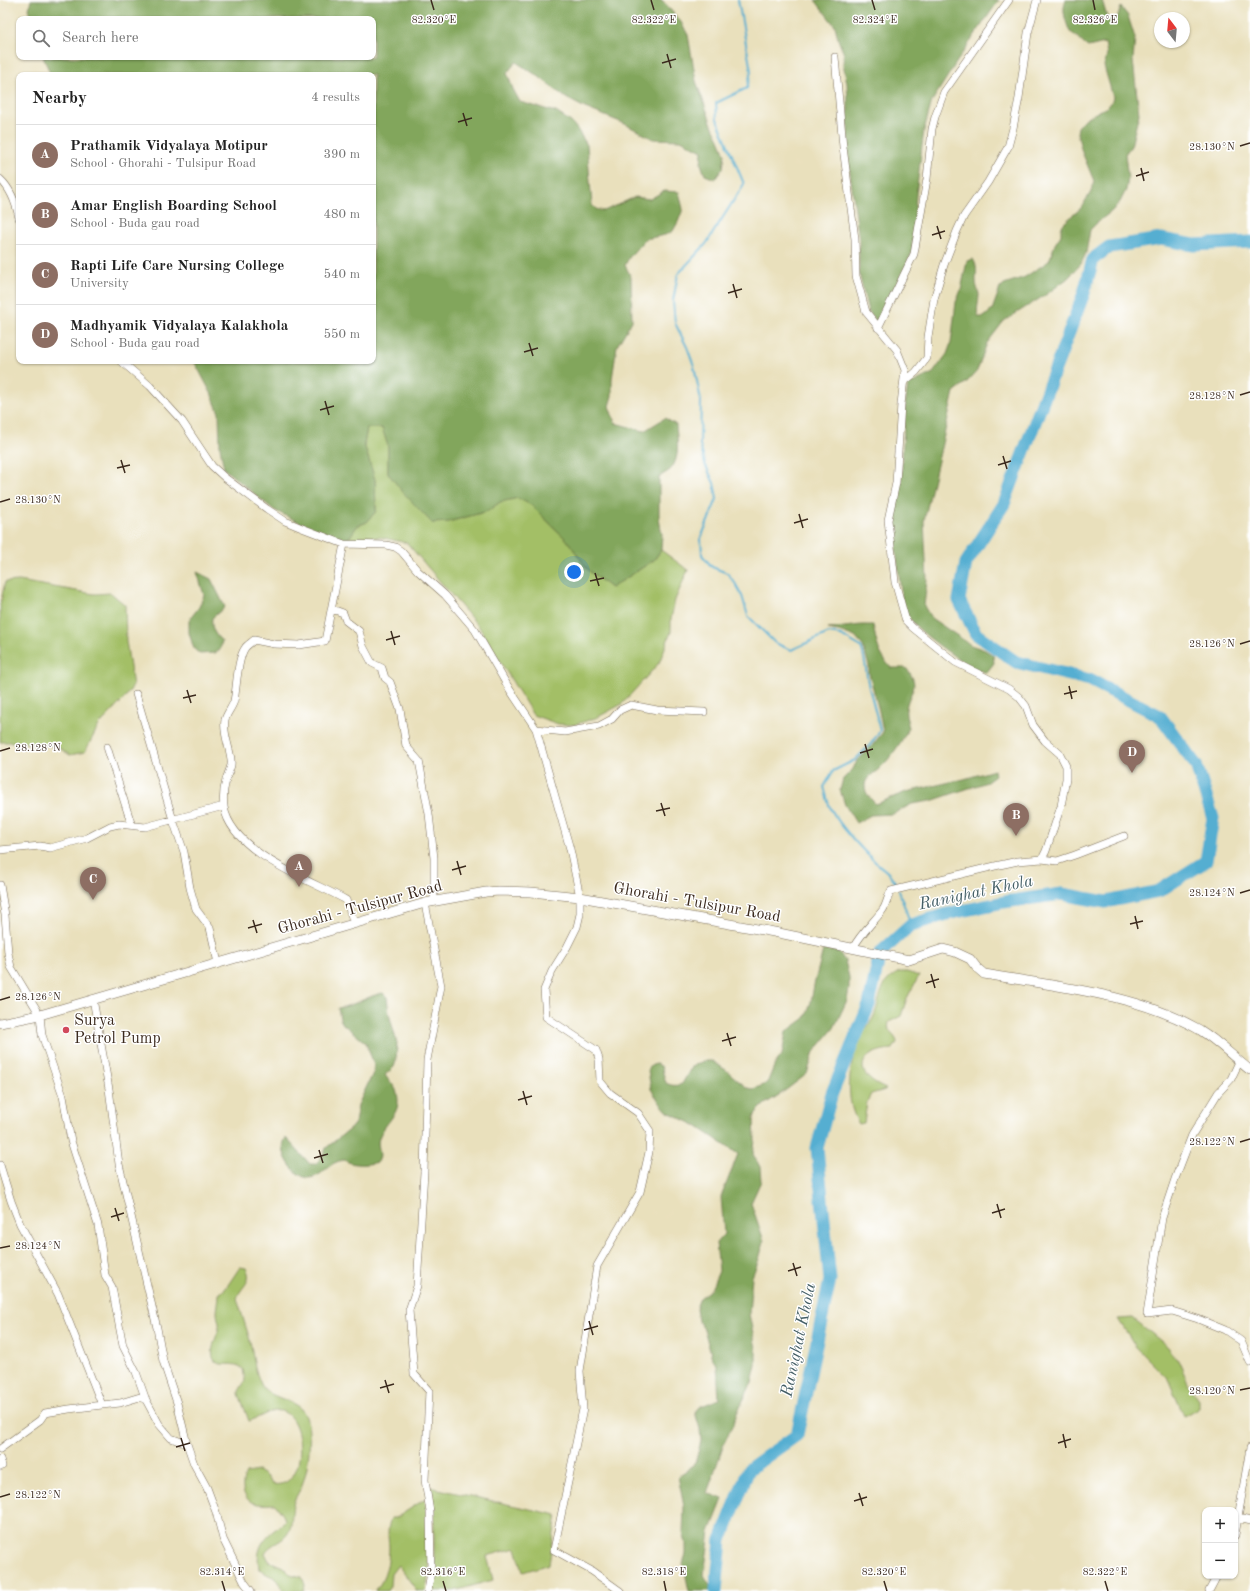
<!DOCTYPE html>
<meta charset="utf-8">
<style>
:root{--surface:#fff;--page:#f6f6f6;--text:#222;--muted:#767676;--line:#e0e0e0;--accent:#7c3aed}
body{margin:0;font-family:"Old Standard TT",serif;background:var(--page);color:var(--text)}
.controls{position:absolute;right:12px;bottom:12px;display:grid;overflow:hidden;border-radius:8px;box-shadow:0 1px 3px #0004}
.controls button{width:36px;height:36px;display:grid;place-items:center;padding:0;border:0;border-bottom:1px solid var(--line);background:var(--surface);color:var(--text);font:20px sans-serif}
.compass{position:absolute;left:1154px;top:12px;width:36px;height:36px;border-radius:50%;background:var(--surface);box-shadow:0 1px 3px #0004;rotate:344deg}
.you{position:absolute;left:574px;top:572px;width:14px;height:14px;margin:-10px;border:3px solid #fff;border-radius:50%;background:#1a73e8;box-shadow:0 0 0 6px #1a73e833}
.badge{display:grid;place-items:center;width:26px;height:26px;border-radius:50%;background:var(--accent);color:#fff;font-size:13px;font-weight:700}
.pin{position:absolute;translate:-50% -33px;filter:drop-shadow(0 1px 2px #0008)}
.pin::after{content:'';position:absolute;top:21px;width:14px;height:12px;background:inherit;clip-path:polygon(0 0,100% 0,50% 100%)}
.list{margin:0;padding:0;list-style:none}
h2{display:flex;justify-content:space-between;align-items:center;height:52px;margin:0;padding:0 16px;font-size:17px}
h2 small{font-size:13px;font-weight:400;color:var(--muted)}
.list li{display:grid;grid-template-columns:26px 1fr auto;gap:12px;align-items:center;box-sizing:border-box;height:60px;padding:0 16px;border-top:1px solid var(--line)}
.list b{display:block;font-size:15px;white-space:nowrap}
.list p{margin:0;font-size:13px;white-space:nowrap;color:var(--muted)}
.list em{font-size:13px;font-style:normal;color:var(--muted)}
.icon{flex:none;width:22px;height:22px;fill:none;stroke:currentColor;stroke-width:2;stroke-linecap:round;stroke-linejoin:round}
.map{position:relative;flex:none;width:1250px;height:1591px;overflow:hidden}
.search{position:absolute;background:var(--surface);box-shadow:0 1px 3px #0004;left:16px;top:16px;width:360px;height:44px;display:flex;align-items:center;gap:10px;box-sizing:border-box;padding:0 14px;border-radius:8px;color:var(--muted);font-size:15px}
.panel{position:absolute;background:var(--surface);box-shadow:0 1px 3px #0004;left:16px;top:72px;width:360px;height:292px;border-radius:8px}
.map>svg:first-child{display:block}
.green{fill:#a3bf66;stroke:#6f7442}
.forest{fill:#82a65b;stroke:#5e683c}
.lines{fill:none;stroke-linecap:round;stroke-linejoin:round}
.stream{stroke:#54aed1;stroke-width:2}
.river{stroke:#54aed1;stroke-width:13}
.minor-casing{stroke:#786a55;stroke-width:8}
.major-casing{stroke:#786a55;stroke-width:10}
.minor{stroke:#fff;stroke-width:7}
.major{stroke:#fff;stroke-width:9}
.ticks{fill:none;stroke:#3b2a1e;stroke-width:1.5}
.poi-dot{fill:#d1495b;stroke:#fff;stroke-width:1.5}
.labels{text-anchor:middle;dominant-baseline:central;stroke-width:3;stroke-linejoin:round;paint-order:stroke}
.street-label{font-size:16px;fill:#3b2a1e;stroke:#fff}
.poi-label{font-size:16px;fill:#3b2a1e;stroke:#fff;text-anchor:start}
.water-label{font-size:17px;font-style:italic;fill:#455f66;stroke:#fff}
.ticks-label{font-size:10px;text-anchor:middle;fill:#3b2a1e;stroke:#fff;stroke-width:3;stroke-linejoin:round;paint-order:stroke}
</style>
<div class="map">
<svg width="1250" height="1591" viewBox="0 0 1250 1591">
<rect width="100%" height="100%" fill="#fff"/>
<filter id="ink" filterUnits="userSpaceOnUse"><feTurbulence type="fractalNoise" baseFrequency=".025" numOctaves="2"/><feDisplacementMap in="SourceGraphic" scale="8" xChannelSelector="R" yChannelSelector="G"/><feConvolveMatrix kernelMatrix="1 2 1 2 8 2 1 2 1" color-interpolation-filters="sRGB"/></filter>
<filter id="wash" filterUnits="userSpaceOnUse"><feTurbulence type="fractalNoise" baseFrequency=".012" numOctaves="4" result="noise"/><feDisplacementMap in="SourceGraphic" scale="16" xChannelSelector="R" yChannelSelector="G"/><feGaussianBlur stdDeviation="0.9" result="paint"/><feColorMatrix in="noise" values="0 0 0 0 0 0 0 0 0 0 0 0 0 0 0 0 0 1.4 0 .05"/><feComposite in="paint" operator="in"/></filter>
<g filter="url(#wash)">
<rect width="100%" height="100%" fill="#e9e0bc"/>
<!-- green -->
<path class="green" d="M367,428H383L388,446V473L432,523L448,522L488,511L500,502L518,498L531,505L567,540L588,570L611,588L654,560L661,550L688,570L675,600L671,619V632L659,663L622,704L598,717L586,721L573,725L558,724L533,715L479,627L407,543L379,537L347,541L357,526L367,522L376,511L375,480L364,444Z
M19,581L94,594L111,593L125,605L126,641L133,686L124,699L99,725L85,752L70,755L56,746L18,742H0V605L5,582Z
M899,972H907L919,976L907,998L901,1016L889,1022C886,1033 895,1034 897,1042L893,1049C857,1051 852,1075 886,1089L885,1090L871,1094L867,1102L864,1123L859,1124C844,1101 849,1067 858,1041C861,1033 869,1026 873,1018C879,1007 879,987 889,979C892,976 896,974 899,972Z
M240,1267L246,1268C254,1283 240,1286 237,1299C241,1311 245,1324 249,1337C253,1353 254,1371 262,1386C268,1397 291,1399 301,1409C315,1423 309,1468 302,1485C300,1491 296,1496 294,1501C291,1511 293,1522 289,1531C285,1542 270,1543 265,1553L269,1561L283,1567L290,1574L302,1577L305,1585L304,1591H283C277,1572 270,1580 259,1568C256,1552 261,1541 273,1531C277,1528 282,1525 285,1520L283,1515L275,1504C270,1504 264,1505 258,1504C242,1502 240,1485 246,1473L258,1471L266,1476L272,1484C308,1491 307,1417 281,1411C270,1409 260,1418 249,1421L239,1394V1391L245,1381L243,1369C234,1360 221,1368 215,1361C208,1353 217,1336 219,1328C220,1323 217,1318 217,1313C217,1307 219,1300 219,1294L226,1288Z
M1133,1318L1168,1347L1178,1360L1191,1389L1199,1400V1407L1184,1416L1168,1379L1136,1347L1118,1319Z
M429,1487L557,1515L549,1564L523,1572L516,1548L487,1556L493,1580L454,1591H434V1512Z
M425,1499C431,1527 431,1563 426,1591H417L398,1565L391,1574L390,1586L387,1591H375C386,1579 389,1561 389,1546C388,1536 387,1528 391,1518H396Z"/>
<!-- forest -->
<path class="forest" d="M31,0H662L681,22L688,35L696,81L712,125L719,139L725,154L723,168L715,179L705,175L701,164L702,151L681,140L653,139L623,123L585,108L566,98L538,76L516,62L507,73L513,89L520,102L556,112L571,122L577,129L587,145L592,205L596,209L604,211L635,197L650,199L664,191L679,192L683,209L678,222L673,231L665,235L645,239L630,256L625,265L631,277L632,321L617,346L612,379V396L609,406L615,423L644,431L665,418L676,425C677,439 681,458 670,470C667,472 662,475 659,477V519L662,534L661,550L654,560L611,588L588,570L567,540L531,505L518,498L500,502L488,511L448,522L432,523L401,490L388,473V446L382,428H367L364,444L375,480L376,511L367,522L357,526L347,541L319,532L274,510L224,469L220,447L219,413L211,393L194,361H373V75H51L43,57H373V19H33L29,9Z
M815,0H999L963,52L932,101L924,130L916,195L912,253L896,286L876,322L868,311L859,273V240L848,157V102L847,83L843,63L844,54L839,42L835,26Z
M1066,0H1102L1107,17L1112,20L1117,18L1121,7L1128,16L1135,38L1133,60L1139,114L1131,146L1125,154L1128,179L1126,190L1120,202L1112,211L1098,222L1090,230L1086,253L1081,264L1068,278L1047,294L1004,321L987,343L977,371L968,381L954,392L924,521L927,580L924,606L931,618L971,645L985,650L993,655L994,663L987,672C975,674 925,636 915,625C910,620 907,614 903,607L892,518L901,482L905,407L908,385L933,373L947,354L951,343L956,302L961,290L967,261L973,259C978,267 976,272 976,281C976,286 978,290 979,294C979,302 976,309 978,317H984L992,310L1000,288L1004,284L1025,277L1049,261L1055,244L1061,235V229L1063,224L1081,208L1091,192L1094,181L1082,152L1077,133L1078,127L1086,118L1107,107L1111,103L1113,97L1104,66L1107,54L1105,43L1088,47C1081,43 1078,36 1070,32C1066,22 1061,10 1066,0Z
M197,572L211,579L225,607L212,618C211,629 215,635 222,641L220,650L215,653L200,654L194,649L189,633V620L199,607L204,595Z
M861,625H873C877,645 878,653 891,668H906C922,687 909,690 906,709C905,716 908,722 909,728C901,742 892,757 880,768C874,774 865,777 865,786C865,794 871,799 876,804L906,792L964,779L994,770L995,776L987,782L931,801L912,804L893,814L871,815L856,823L845,805L840,790L843,779L853,769L857,761L872,746L883,732L879,711L869,673V666L863,646L855,637L839,631L828,629Z
M823,950L838,951L845,961L849,977V989L847,1000L834,1028L814,1052L807,1074L782,1093L765,1104L756,1113L754,1118L755,1141L753,1154L760,1167L761,1181L751,1203L764,1241L759,1259L752,1277L749,1314L756,1348V1365L752,1382L737,1413L733,1425L725,1441L707,1493L723,1499L710,1532L704,1575L710,1585L711,1591H689L683,1563L686,1554V1543L683,1533L684,1507L678,1476L693,1466L696,1460L701,1441L700,1429L695,1412L699,1407L719,1399L717,1366L712,1358L704,1329L698,1321L696,1308L700,1298L711,1289L719,1271L716,1243L724,1234L721,1197L738,1154L695,1125L668,1112L660,1103L651,1089L648,1071L650,1066L656,1064L661,1066L666,1083C672,1086 676,1086 682,1084L691,1068L695,1064L706,1061H712L726,1070L747,1088L753,1089L764,1085L768,1081L775,1064L782,1055L786,1032L805,1018L807,1013L811,1002L814,985Z
M383,993L387,997L389,1014L397,1043L396,1061L394,1067L385,1075C388,1081 394,1084 396,1090C404,1114 386,1119 379,1138C376,1147 383,1153 378,1162C367,1165 354,1166 344,1160C327,1162 324,1177 309,1178C295,1178 276,1151 286,1138L310,1164H316L324,1154L326,1148L351,1128L355,1123L358,1105L374,1071V1065L366,1043L343,1024L340,1019L338,1008C354,1006 367,996 383,993Z"/>
<g class="lines">
<!-- stream -->
<path class="stream" d="M738,0L751,71L747,88L716,103L717,119L744,184L706,244L678,274L673,301L675,323L687,347L694,366L701,401L700,445L705,464L714,483L717,499L701,538L702,555L712,567L727,573L735,583L742,596L748,616L775,643L791,650L829,633L841,635L861,647C866,660 866,674 869,688C873,702 877,716 880,731L870,745L855,760L833,771L824,787C826,793 827,799 829,805C837,823 857,844 871,858C882,869 891,871 897,887
M899,891L911,925"/>
<!-- river -->
<path class="river" d="M716,1591L721,1540L749,1469L797,1435L830,1280L817,1148L832,1093L869,1005L880,953L911,925L947,914L1004,902L1062,894L1106,902L1159,891L1206,861L1213,818L1196,765L1160,716L1090,680L1016,662L976,634L959,600L966,563L1004,504L1084,293L1093,259L1109,247L1161,239L1194,245L1250,242"/>
</g>
</g>
<g filter="url(#ink)">
<g class="lines">
<!-- minor casing -->
<g class="minor-casing">
<path id="minor" d="M835,57L843,147L855,239L856,276L866,312L897,350L905,370L901,404L896,483L888,520L895,582L906,621L913,628L955,662L1009,689L1019,697L1026,706L1033,725L1045,741L1060,754L1066,766V779L1061,806L1046,851L1042,859L1018,861L995,866L891,891C887,897 887,905 882,911C872,924 861,933 853,948
M0,179C11,189 16,203 19,218
M878,328L914,254L927,179L932,129L935,117L944,92L1009,0
M121,361L150,386L182,421L212,466L224,477L267,509L285,521L302,528L344,544L386,545L395,547L401,551L418,571L445,595L475,630L510,690L536,729L570,849L580,897V914L577,927L567,947L552,971L544,990L546,1017L596,1050L599,1059L600,1081L610,1093L638,1113L650,1131L649,1152L640,1192L597,1266L580,1371L583,1409L554,1550L592,1571L620,1591
M904,382L916,372L927,358L928,337L934,299L944,265L957,231L964,216L988,182L1008,147L1013,128L1019,98L1028,33L1037,0
M344,544L325,641L299,645L274,644L254,640C252,642 247,645 245,648C237,659 237,687 234,701C232,708 226,714 225,720C222,735 233,754 231,765C230,770 227,775 226,780C224,787 223,799 224,807C232,853 310,880 346,900L354,923
M332,609L343,613L346,621L359,631L363,646L372,663L382,668L385,678L390,682L400,709L406,746L419,761L429,814L434,858V902
M136,694L173,820L184,852L190,888L196,909L210,928L218,963
M536,729L565,732L599,726L612,719L620,710L631,705L657,710L704,712
M107,747L132,826
M0,850L40,846L50,848L87,838L110,826L119,824L145,827L224,806
M1042,859L1057,861L1075,855L1124,836
M0,885L5,915L8,953L11,967L40,1015L42,1035L63,1096L71,1141L98,1225L105,1275L112,1287L123,1346L136,1372L146,1400
M425,903L441,986L427,1060L424,1172L417,1286L409,1310L414,1374L429,1391L425,1480L430,1512L431,1571L428,1591
M93,999L109,1089L119,1164L157,1328L163,1361L177,1403L187,1444L194,1464L207,1488L216,1512L223,1539L244,1582L251,1591
M1239,1062L1231,1079L1218,1093L1192,1135L1175,1179L1162,1218L1147,1314L1172,1311L1198,1319L1225,1330L1241,1341L1250,1362
M0,1165L11,1201L20,1224L58,1294L102,1405L120,1403L140,1397L146,1400L159,1424L171,1438L187,1444
M0,1449L40,1420L45,1413L69,1409L102,1405
M0,1459L2,1466L0,1467
M1238,1518L1250,1521
M1235,1535L1250,1448
M1209,1591L1217,1576"/>
</g>
<!-- major casing -->
<g class="major-casing">
<path id="major" d="M0,1023L40,1015L425,903L486,892L499,891L531,892L580,897L774,932L909,960L943,949L955,952L970,959L977,968L984,974C1054,986 1138,994 1200,1030C1218,1041 1233,1057 1250,1070"/>
</g>
<!-- minor -->
<use href="#minor" class="minor"/>
<!-- major -->
<use href="#major" class="major"/>
</g>
</g>
<!-- ticks -->
<path class="ticks" d="M431,0L434,10M651,0L654,10M872,0L875,10M1093,0L1095,10M667,54L671,68M662,63L676,59M463,113L467,126M458,122L472,118M1240,146L1250,143M1141,168L1144,181M1136,176L1149,172M937,226L941,239M932,235L945,231M733,284L737,298M728,293L742,289M529,343L533,356M524,352L538,348M1240,395L1250,392M325,401L329,415M320,410L334,406M1003,456L1007,469M121,460L125,473M998,465L1011,461M117,468L130,465M0,502L10,499M799,514L803,528M794,523L808,519M595,573L599,586M590,581L604,578M391,631L395,645M386,640L400,636M1240,644L1250,641M1069,686L1072,699M187,690L191,703M1064,694L1077,691M183,698L196,695M865,744L869,758M0,751L10,748M860,753L873,749M661,803L665,816M656,811L670,808M457,861L461,875M452,870L466,866M1240,893L1250,890M1135,916L1138,929M253,920L257,933M1130,924L1143,921M248,928L262,924M931,974L935,988M926,983L939,979M0,1000L10,997M727,1033L731,1046M722,1041L736,1037M523,1091L527,1105M518,1100L532,1096M1240,1142L1250,1139M319,1150L323,1163M314,1158L328,1154M997,1204L1001,1218M115,1208L119,1221M992,1213L1005,1209M111,1217L124,1213M0,1248L10,1246M793,1263L797,1276M788,1271L801,1267M589,1321L593,1335M584,1330L598,1326M385,1380L389,1393M380,1388L394,1384M1240,1390L1250,1388M1063,1434L1066,1448M181,1438L185,1451M1058,1443L1071,1439M176,1447L190,1443M859,1493L863,1506M0,1497L10,1494M854,1501L867,1497M222,1581L225,1591M443,1581L446,1591M664,1581L666,1591M884,1581L887,1591M1105,1581L1108,1591"/>
<!-- markers -->
<circle class="poi-dot" cx="66" cy="1030" r="4"/>
<g class="labels">
<!-- street labels -->
<g class="street-label">
<text transform="translate(697 903) rotate(10)">Ghorahi - Tulsipur Road</text>
<text transform="translate(360 908) rotate(-15)">Ghorahi - Tulsipur Road</text>
</g>
<!-- poi labels -->
<g class="poi-label">
<text x="74" y="1021">Surya<tspan x="74" dy="18">Petrol Pump</tspan></text>
</g>
<!-- water labels -->
<g class="water-label">
<text transform="translate(976 893) rotate(-12)">Ranighat Khola</text>
<text transform="translate(799 1340) rotate(-78)">Ranighat Khola</text>
</g>
</g>
<g class="ticks-label">
<text x="434" y="23">82.320°E</text>
<text x="654" y="23">82.322°E</text>
<text x="875" y="23">82.324°E</text>
<text x="1095" y="23">82.326°E</text>
<text x="1212" y="150">28.130°N</text>
<text x="1212" y="399">28.128°N</text>
<text x="38" y="503">28.130°N</text>
<text x="1212" y="647">28.126°N</text>
<text x="38" y="751">28.128°N</text>
<text x="1212" y="896">28.124°N</text>
<text x="38" y="1000">28.126°N</text>
<text x="1212" y="1145">28.122°N</text>
<text x="38" y="1249">28.124°N</text>
<text x="1212" y="1394">28.120°N</text>
<text x="38" y="1498">28.122°N</text>
<text x="222" y="1575">82.314°E</text>
<text x="443" y="1575">82.316°E</text>
<text x="664" y="1575">82.318°E</text>
<text x="884" y="1575">82.320°E</text>
<text x="1105" y="1575">82.322°E</text>
</g>
</svg>
<div class="controls">
<button>+</button>
<button>−</button>
</div>
<svg class="compass" viewBox="-18 -18 36 36"><path d="M0-13l5 13h-10z" fill="#e53935"/><path d="M0 13l5-13h-10z" fill="#767676"/></svg>
<div class="you"></div>
<div class="pin badge" style="left:299px;top:887px;background:#8d6e63">A</div>
<div class="pin badge" style="left:1016px;top:836px;background:#8d6e63">B</div>
<div class="pin badge" style="left:93px;top:900px;background:#8d6e63">C</div>
<div class="pin badge" style="left:1132px;top:773px;background:#8d6e63">D</div>
<div class="search"><svg class="icon" aria-label="search" viewBox="0 0 24 24"><circle cx="10" cy="10" r="6"/><path d="M15 15l6 6"/></svg>Search here</div>
<section class="panel">
<h2>Nearby<small>4 results</small></h2>
<ul class="list">
<li><span class="badge" style="background:#8d6e63">A</span><div><b>Prathamik Vidyalaya Motipur</b><p>School · Ghorahi - Tulsipur Road</p></div><em>390 m</em></li>
<li><span class="badge" style="background:#8d6e63">B</span><div><b>Amar English Boarding School</b><p>School · Buda gau road</p></div><em>480 m</em></li>
<li><span class="badge" style="background:#8d6e63">C</span><div><b>Rapti Life Care Nursing College</b><p>University</p></div><em>540 m</em></li>
<li><span class="badge" style="background:#8d6e63">D</span><div><b>Madhyamik Vidyalaya Kalakhola</b><p>School · Buda gau road</p></div><em>550 m</em></li>
</ul>
</section>
</div>
